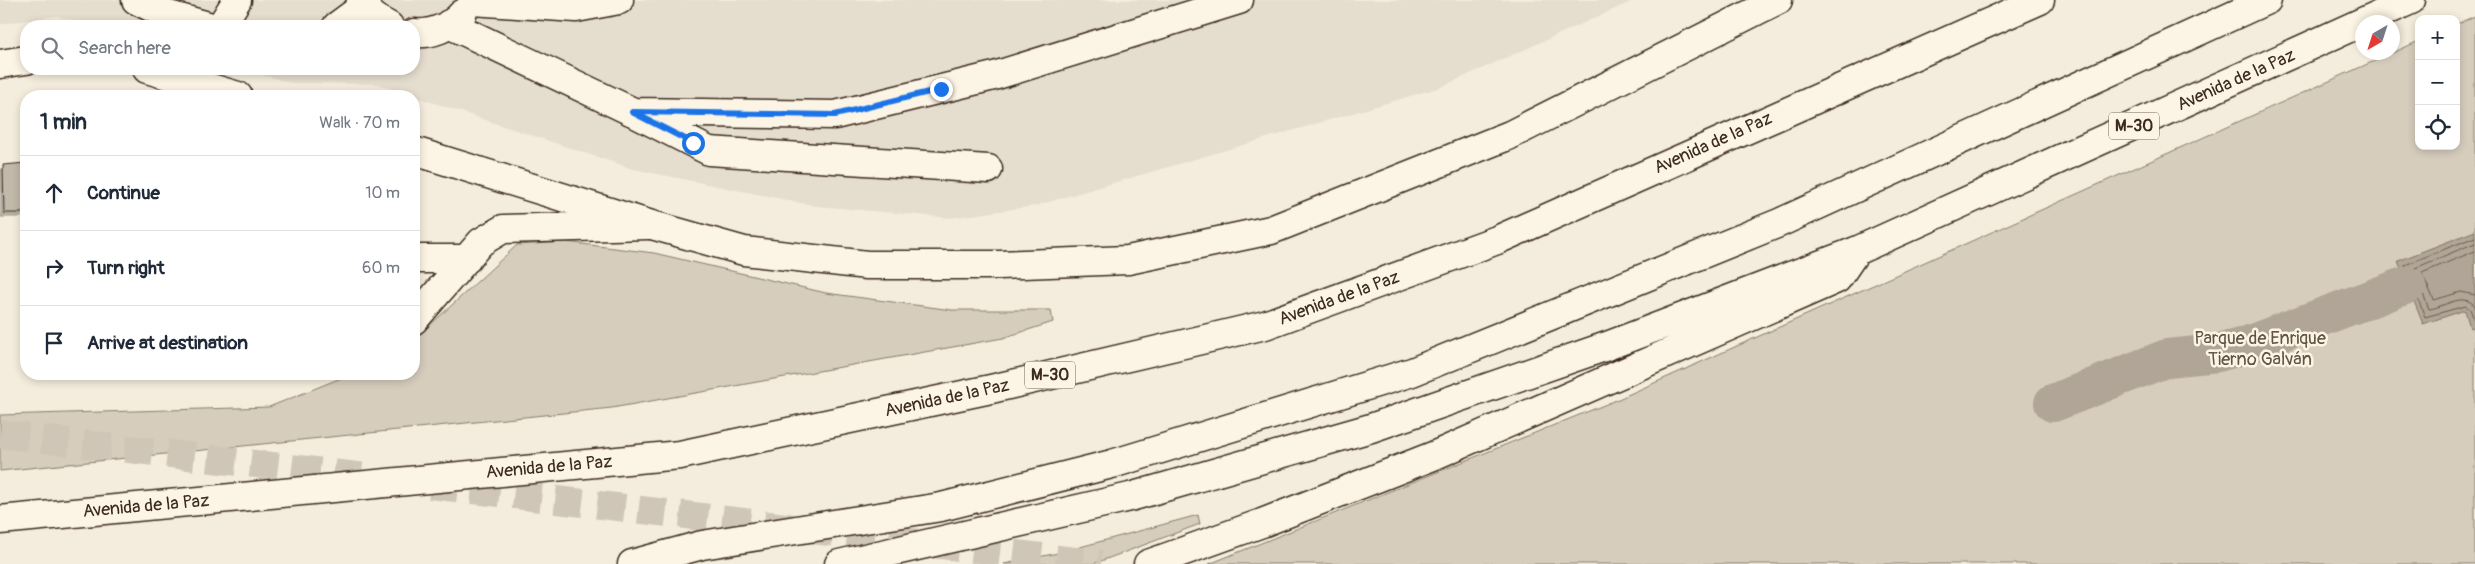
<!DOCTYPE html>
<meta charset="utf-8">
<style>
:root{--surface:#fff;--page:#f2f2f3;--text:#1f2937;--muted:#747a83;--line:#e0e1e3}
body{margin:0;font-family:Pangolin,sans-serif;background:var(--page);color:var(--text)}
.controls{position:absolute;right:15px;top:15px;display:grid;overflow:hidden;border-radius:10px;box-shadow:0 2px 8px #0003}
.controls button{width:45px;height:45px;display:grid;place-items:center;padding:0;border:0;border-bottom:1px solid var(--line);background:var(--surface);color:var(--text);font:25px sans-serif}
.compass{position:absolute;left:2355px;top:15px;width:45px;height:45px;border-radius:50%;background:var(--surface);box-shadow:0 2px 8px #0003;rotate:219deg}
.stop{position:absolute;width:15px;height:15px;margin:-11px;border:4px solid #1a73e8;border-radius:50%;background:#fff}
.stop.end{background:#1a73e8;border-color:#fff;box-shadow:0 1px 5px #0008}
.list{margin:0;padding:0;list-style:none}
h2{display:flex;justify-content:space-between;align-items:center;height:65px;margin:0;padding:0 20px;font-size:21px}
h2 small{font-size:16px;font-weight:400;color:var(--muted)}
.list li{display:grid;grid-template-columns:32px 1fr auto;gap:15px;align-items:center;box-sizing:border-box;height:75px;padding:0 20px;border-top:1px solid var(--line)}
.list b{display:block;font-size:19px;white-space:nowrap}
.list em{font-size:16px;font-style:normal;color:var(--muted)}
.icon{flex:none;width:28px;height:28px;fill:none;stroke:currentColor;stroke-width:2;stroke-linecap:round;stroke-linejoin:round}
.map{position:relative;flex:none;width:2475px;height:564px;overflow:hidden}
.search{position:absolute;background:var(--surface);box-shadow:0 2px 8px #0003;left:20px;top:20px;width:400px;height:55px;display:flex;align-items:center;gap:12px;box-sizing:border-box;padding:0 18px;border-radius:20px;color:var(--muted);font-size:19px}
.panel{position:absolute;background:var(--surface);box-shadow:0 2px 8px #0003;left:20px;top:90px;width:400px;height:290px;border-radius:20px}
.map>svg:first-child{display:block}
.built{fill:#e5ddce}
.green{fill:#d6cdbd;stroke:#887c6e}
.water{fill:#b0a596;stroke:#817466}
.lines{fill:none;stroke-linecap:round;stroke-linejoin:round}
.shore{stroke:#6a5b4e;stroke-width:1}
.canal{stroke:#b0a596;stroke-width:38}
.building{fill:#c3b9aa;stroke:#3b2a1e;filter:url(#shadow)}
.highway-tunnel{stroke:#cfc6b7;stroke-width:28;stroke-dasharray:28 14;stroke-linecap:butt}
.minor-casing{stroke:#3b2a1e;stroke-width:31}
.highway-casing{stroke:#3b2a1e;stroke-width:31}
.minor{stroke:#fcf5e5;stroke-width:28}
.highway{stroke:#fcf5e5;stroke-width:28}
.route{stroke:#1a73e8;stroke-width:6}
.labels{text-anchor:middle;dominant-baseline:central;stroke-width:5;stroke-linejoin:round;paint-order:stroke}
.shield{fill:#fcf5e5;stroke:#75675a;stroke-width:1}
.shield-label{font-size:16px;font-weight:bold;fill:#3b2a1e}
.street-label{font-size:18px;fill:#3b2a1e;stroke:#fcf5e5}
.park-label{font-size:18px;fill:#625346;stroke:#fcf5e5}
</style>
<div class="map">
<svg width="2475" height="564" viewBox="0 0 2475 564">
<defs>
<filter id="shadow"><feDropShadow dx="-4.5" dy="4.5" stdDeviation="0" flood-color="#0004"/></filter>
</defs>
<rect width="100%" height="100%" fill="#f4eddd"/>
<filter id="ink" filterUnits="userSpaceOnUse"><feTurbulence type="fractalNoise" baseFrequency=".02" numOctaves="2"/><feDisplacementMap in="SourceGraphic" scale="10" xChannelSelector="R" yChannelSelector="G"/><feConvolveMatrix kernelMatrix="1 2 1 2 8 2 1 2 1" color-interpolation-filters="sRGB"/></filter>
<g filter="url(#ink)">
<!-- built -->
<path class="built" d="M0,0H1635L1441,87L1035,206L951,218L816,206L633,169L377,84L291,83L242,69H414V26H94L57,16L0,24Z"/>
<!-- green -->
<path class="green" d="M2475,16V564H1209L1614,401L2419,41V146H2456V24Z
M566,242L654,253L826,293L952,310H1051L1053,322L1003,338L612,408L0,471V415L269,407L351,374H414V340L517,245Z
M1198,515L1200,524L1093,564H1004L1058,553Z"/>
<!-- water -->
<path class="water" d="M2475,231V327L2470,328L2465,310L2423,324L2398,261Z"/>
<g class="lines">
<!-- shore -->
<path class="shore" d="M2475,237L2405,265L2425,317L2465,306L2470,309L2475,322
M2475,243L2413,269L2429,309C2443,308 2463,291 2475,306
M2475,251L2422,273L2434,300L2461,292L2475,295"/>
<!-- canal -->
<path class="canal" d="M2053,403L2167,358L2218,353L2247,345L2407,285"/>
</g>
<!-- building -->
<path class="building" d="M26,163V213H4L3,165Z"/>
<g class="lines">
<!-- highway-tunnel -->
<path class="highway-tunnel" d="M0,434L375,478
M430,485L1101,564"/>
<!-- minor casing -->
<g class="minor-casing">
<path id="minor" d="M136,0L165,14L208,26
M361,0C366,12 378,21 389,26
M472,1L576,8L619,0
M449,24L633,112L835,115L994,76L1239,0
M221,26L237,0
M337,26L364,6
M414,33C430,35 451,27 462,14
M638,115L709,151L988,169
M414,259H467
M414,320L481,242L503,229L648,225"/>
</g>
<!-- highway casing -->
<g class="highway-casing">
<path id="highway" d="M0,64L26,60
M147,69L238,96
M414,151L652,225L744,251L867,265H999L1128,260L1271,230L1510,135L1778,0
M0,520L680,455L991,389L1265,325L1497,240L2040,0
M632,564L702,545L941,507L1112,464L1412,372L1779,223L2267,0
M839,564L1130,497L1371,428L1607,346L1856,251L2411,0
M1148,564L1262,523L1433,456L1837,279L1856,251"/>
</g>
<!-- minor -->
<use href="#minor" class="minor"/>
<!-- highway -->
<use href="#highway" class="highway"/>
</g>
</g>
<g class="lines" filter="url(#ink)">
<!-- route -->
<path class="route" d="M693,143L632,112L835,115L941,89"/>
</g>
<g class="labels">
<!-- shield labels -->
<g class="shield">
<rect x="2109" y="112.5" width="50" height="27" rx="4"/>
<rect x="1025" y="361.5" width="50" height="27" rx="4"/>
</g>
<g class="shield-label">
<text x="2134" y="126">M-30</text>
<text x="1050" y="375">M-30</text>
</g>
<!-- street labels -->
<g class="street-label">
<text transform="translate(2236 80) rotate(-24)">Avenida de la Paz</text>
<text transform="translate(1713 143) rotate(-24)">Avenida de la Paz</text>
<text transform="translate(1339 298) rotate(-20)">Avenida de la Paz</text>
<text transform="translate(947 398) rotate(-12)">Avenida de la Paz</text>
<text transform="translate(549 467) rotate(-5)">Avenida de la Paz</text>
<text transform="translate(146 506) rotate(-5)">Avenida de la Paz</text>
</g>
<!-- park labels -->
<g class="park-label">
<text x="2260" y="338">Parque de Enrique<tspan x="2260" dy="21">Tierno Galván</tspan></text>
</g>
</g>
</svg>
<div class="controls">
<button>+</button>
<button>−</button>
<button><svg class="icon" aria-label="locate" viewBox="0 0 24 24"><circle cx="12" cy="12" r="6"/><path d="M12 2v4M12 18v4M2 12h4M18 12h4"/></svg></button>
</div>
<svg class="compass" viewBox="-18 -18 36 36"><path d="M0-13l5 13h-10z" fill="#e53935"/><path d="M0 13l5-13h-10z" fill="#747a83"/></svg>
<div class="stop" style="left:693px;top:143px"></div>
<div class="stop end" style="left:941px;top:89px"></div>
<div class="search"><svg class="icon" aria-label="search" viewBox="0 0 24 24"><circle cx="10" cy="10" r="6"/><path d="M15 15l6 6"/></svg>Search here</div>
<section class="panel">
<h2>1 min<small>Walk · 70 m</small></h2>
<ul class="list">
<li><svg class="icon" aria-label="ahead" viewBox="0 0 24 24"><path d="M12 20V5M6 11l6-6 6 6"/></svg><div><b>Continue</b></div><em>10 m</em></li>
<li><svg class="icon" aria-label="right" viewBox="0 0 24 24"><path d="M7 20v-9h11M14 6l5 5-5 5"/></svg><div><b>Turn right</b></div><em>60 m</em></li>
<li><svg class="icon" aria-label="arrive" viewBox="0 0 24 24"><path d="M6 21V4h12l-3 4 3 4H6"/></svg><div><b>Arrive at destination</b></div></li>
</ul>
</section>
</div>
